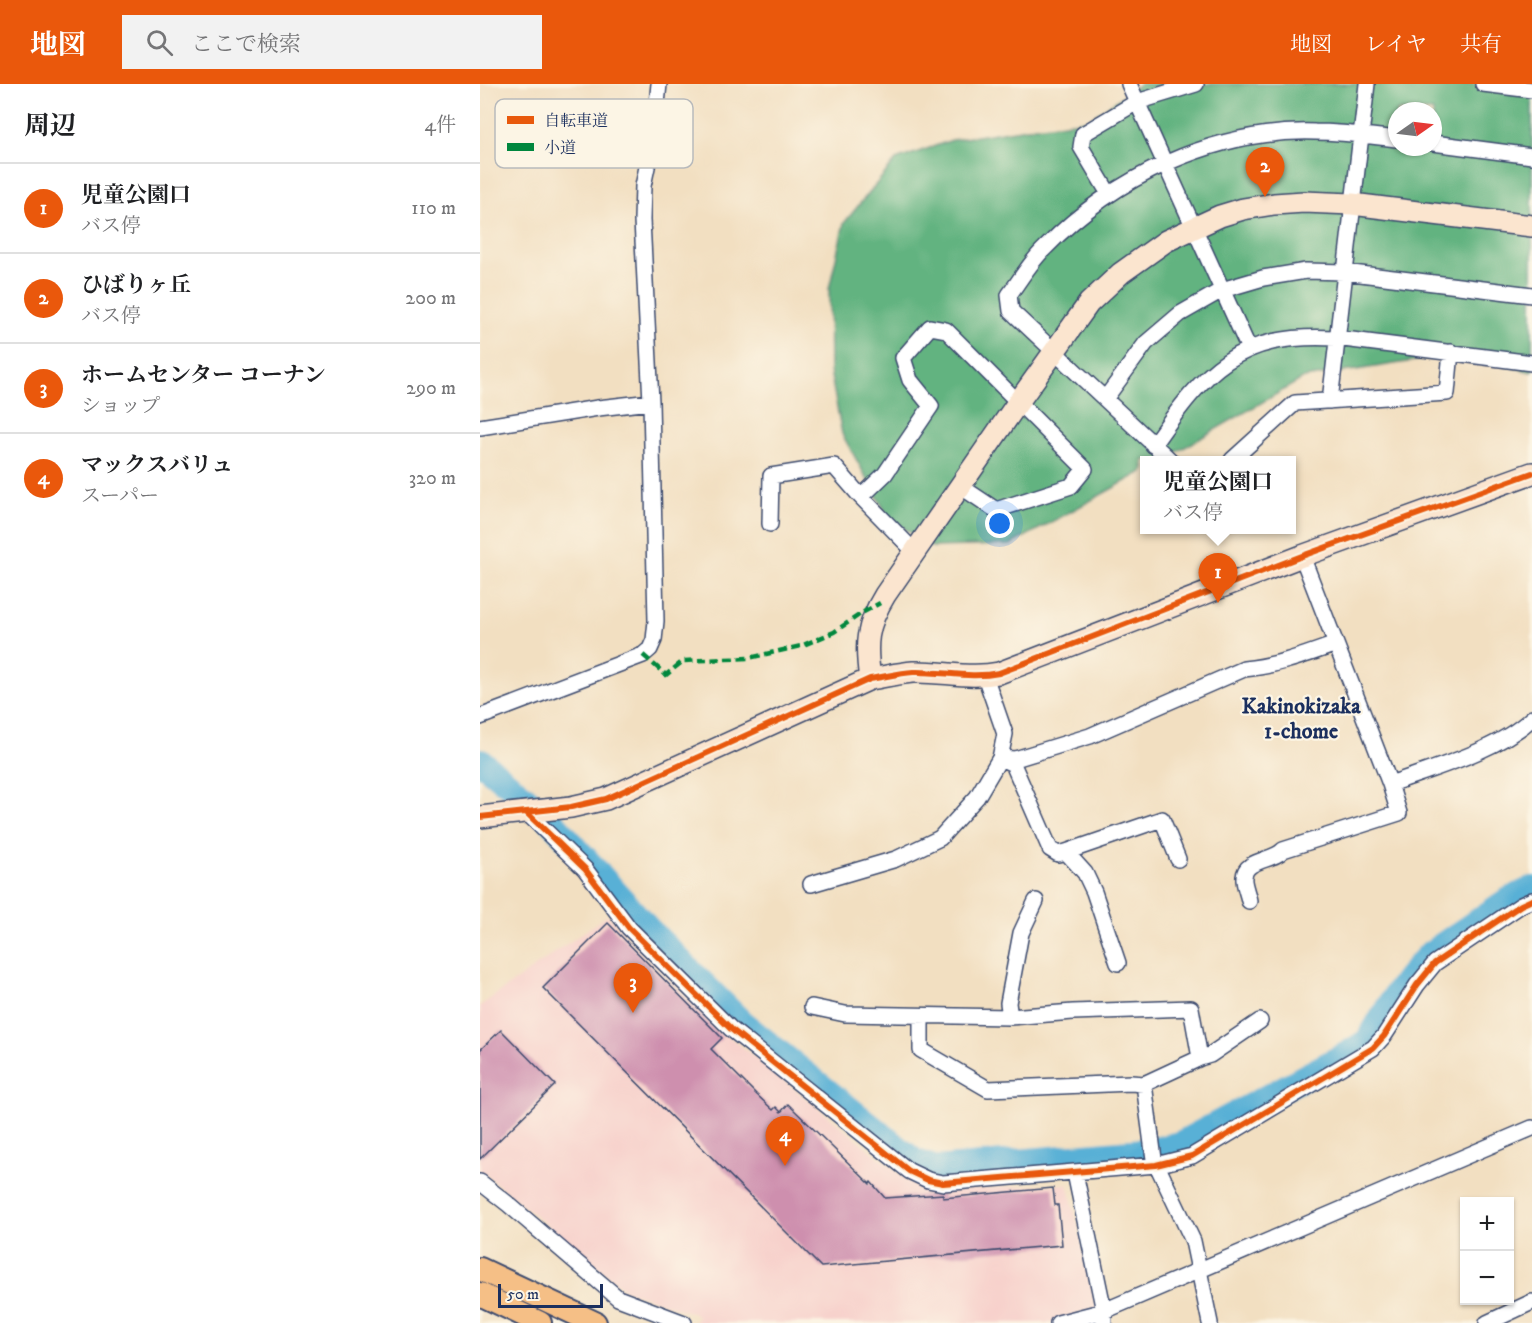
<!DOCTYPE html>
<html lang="ja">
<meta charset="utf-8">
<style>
:root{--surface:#fff;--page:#f2f2f2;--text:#202124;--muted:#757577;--line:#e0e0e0;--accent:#ea580c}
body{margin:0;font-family:"IM FELL DW Pica","Noto Serif JP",serif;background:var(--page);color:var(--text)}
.controls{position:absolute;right:18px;bottom:18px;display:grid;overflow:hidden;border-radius:0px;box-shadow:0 2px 4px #0004}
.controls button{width:54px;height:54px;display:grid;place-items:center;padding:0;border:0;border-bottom:2px solid var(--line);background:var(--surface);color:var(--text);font:30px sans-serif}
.compass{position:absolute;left:908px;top:18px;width:54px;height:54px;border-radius:50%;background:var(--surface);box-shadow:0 2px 4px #0004;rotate:76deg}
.scale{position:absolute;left:18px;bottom:15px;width:105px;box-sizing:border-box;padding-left:6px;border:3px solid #1b2f5e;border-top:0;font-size:16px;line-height:21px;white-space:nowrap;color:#1b2f5e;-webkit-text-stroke:4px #fcf5e5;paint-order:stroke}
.you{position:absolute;left:520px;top:440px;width:21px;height:21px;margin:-15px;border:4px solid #fff;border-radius:50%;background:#1a73e8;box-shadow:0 0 0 9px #1a73e833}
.badge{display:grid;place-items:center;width:39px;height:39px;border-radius:50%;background:var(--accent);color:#fff;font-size:20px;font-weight:700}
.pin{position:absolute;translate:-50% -50px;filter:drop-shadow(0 2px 3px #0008)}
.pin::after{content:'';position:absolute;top:32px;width:21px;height:18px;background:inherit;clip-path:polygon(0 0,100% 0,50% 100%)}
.popup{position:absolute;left:660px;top:372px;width:156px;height:78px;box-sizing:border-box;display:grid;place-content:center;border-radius:0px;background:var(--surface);filter:drop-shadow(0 2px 4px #0005);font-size:20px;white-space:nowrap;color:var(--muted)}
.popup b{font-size:22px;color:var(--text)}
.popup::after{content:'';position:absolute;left:50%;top:100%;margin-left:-12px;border:12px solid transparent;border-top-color:var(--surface)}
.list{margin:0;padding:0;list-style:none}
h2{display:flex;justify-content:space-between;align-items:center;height:78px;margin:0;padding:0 24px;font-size:26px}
h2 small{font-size:20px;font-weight:400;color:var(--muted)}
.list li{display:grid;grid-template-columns:39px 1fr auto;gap:18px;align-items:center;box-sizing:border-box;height:90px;padding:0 24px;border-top:2px solid var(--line)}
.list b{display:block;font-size:22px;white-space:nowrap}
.list p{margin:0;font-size:20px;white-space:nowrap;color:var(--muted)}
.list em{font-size:20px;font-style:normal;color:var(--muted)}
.icon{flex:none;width:33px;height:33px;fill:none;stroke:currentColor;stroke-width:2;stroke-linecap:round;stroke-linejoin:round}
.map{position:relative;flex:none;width:1052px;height:1239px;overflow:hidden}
header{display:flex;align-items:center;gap:36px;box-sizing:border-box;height:84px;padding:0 30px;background:var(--accent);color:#fff}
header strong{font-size:28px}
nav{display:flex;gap:33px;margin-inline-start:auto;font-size:21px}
.search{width:420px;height:54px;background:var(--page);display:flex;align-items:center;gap:15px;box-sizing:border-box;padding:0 21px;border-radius:0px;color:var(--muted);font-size:22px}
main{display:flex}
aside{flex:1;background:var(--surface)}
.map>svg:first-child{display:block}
.built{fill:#f7d0cb}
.forest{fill:#62b380;stroke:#3e716f;stroke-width:1.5;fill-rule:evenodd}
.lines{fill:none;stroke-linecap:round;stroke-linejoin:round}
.river{stroke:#59b0d6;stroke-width:26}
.building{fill:#ce8fae}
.street-casing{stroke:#3b496d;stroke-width:18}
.secondary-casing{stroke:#3b496d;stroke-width:24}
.primary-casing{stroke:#3b496d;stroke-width:26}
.street{stroke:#fff;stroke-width:15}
.secondary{stroke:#fbe5cf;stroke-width:21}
.primary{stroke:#f5bf86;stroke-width:22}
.quiet{stroke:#00873e;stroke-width:4.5;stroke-dasharray:9 4.5;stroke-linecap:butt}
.cycleway-casing{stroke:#fcf5e5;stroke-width:10}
.cycleway{stroke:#e8590c;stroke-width:6}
.labels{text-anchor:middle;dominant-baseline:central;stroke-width:4.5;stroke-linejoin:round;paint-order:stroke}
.neighbourhood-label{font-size:22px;font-weight:bold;fill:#1b2f5e;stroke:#fcf5e5}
.key{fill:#fcf5e5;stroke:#b8babc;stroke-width:1.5}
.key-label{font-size:16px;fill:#1b2f5e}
</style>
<header>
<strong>地図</strong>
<div class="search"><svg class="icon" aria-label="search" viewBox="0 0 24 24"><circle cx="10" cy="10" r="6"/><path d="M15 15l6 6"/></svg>ここで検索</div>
<nav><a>地図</a><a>レイヤ</a><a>共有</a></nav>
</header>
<main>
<aside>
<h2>周辺<small>4件</small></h2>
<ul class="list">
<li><span class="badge">1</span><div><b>児童公園口</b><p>バス停</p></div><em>110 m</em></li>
<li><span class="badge">2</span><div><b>ひばりヶ丘</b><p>バス停</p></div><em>200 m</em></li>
<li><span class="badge">3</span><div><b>ホームセンター コーナン</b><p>ショップ</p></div><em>290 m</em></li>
<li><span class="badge">4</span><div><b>マックスバリュ</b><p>スーパー</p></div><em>320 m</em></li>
</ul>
</aside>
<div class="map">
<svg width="1052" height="1239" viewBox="0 0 1052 1239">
<rect width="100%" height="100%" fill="#fcf5e5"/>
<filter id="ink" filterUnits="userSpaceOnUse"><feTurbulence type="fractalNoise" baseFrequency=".0167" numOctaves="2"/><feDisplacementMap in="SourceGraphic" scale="12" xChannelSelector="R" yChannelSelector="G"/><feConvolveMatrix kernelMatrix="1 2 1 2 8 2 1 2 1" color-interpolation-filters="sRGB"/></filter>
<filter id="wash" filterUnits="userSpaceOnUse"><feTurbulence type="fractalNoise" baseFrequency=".008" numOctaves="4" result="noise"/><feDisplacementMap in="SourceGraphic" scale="24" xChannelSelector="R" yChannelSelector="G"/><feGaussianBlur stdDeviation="1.35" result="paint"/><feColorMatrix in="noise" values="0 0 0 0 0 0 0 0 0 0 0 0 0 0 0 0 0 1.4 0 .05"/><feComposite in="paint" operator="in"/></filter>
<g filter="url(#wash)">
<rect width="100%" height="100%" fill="#f2dfc1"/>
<!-- built -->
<path class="built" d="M128,831L160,868L246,950L430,1098L453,1107L588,1100L620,1235L603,1239H215L218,1231L145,1206L4,1089L0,1090V922Z"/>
<!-- forest -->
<path class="forest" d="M660,0H1052V288L979,270L824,294L683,376H664V387L530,461L452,463L409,434L362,350L350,287L349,205L364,139L416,76L472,56L547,44L608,36ZM917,27H953V63H917Z"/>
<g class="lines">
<!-- river -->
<path class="river" d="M0,677L67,732L168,845L262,939L434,1077L456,1085L675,1066L700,1060L869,969L888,957L918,907L936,885L951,869L1027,817L1052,805"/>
</g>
<g id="blocks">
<!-- building -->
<path class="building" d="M128,839L242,954L231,965L277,1011L293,1026L296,1023L301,1028L308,1020L390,1100L391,1098L405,1114L463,1110V1114L573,1104L575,1121H578L582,1161L341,1183L63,904Z
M21,946L75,1001L0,1075V966Z"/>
</g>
</g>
<g filter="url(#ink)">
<use href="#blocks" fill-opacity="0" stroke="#3b496d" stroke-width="1.5"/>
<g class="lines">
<!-- street casing -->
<g class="street-casing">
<path id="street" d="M716,0L657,18L769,265
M1003,0L1052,6
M953,59L1052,72
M629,110L601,63L603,50L657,18L649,0
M625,315L666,259L700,230L742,206L783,194L826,187L864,188L1052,211
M850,317L887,0
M0,343L118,324L171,318
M673,361C725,286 758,248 856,254L1052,279
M690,376L531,227L529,211C540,196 551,177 565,164C634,93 735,45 835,48C862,48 890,52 917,55
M752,376L815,319L967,309L971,268
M381,413L405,390L451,322L430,296L423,274L450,243L466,246L605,385L591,402L516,426L480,402
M290,440L291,392L354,382L381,413L435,468
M505,592L525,650L520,674L533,680L570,765L578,770L586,768L682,735L698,775
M0,633L163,571L170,565L174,556L176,537L171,318L162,136L163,102L174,50L179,0
M910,700C954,684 1019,666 1052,634
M47,729L105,785L149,844L251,945L429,1087L448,1096L463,1099L676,1081L712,1072L893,964L904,952L937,901L955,879L1041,821L1052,816
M586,768L605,789L614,808L638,879
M331,800L416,775L460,754L497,713L520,674L535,675L610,652L764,585C796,582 825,571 856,560
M769,817C768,810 763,800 764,793C765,775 794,777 803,766L919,729L910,700L822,472
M332,923L365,930L530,933L593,928L711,924L720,974L664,1000L674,1075L713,1157L730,1239
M441,932V966L508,1005L651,999L664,1000
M530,933L528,919L541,849L556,817
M720,974L730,971L780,937
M595,1089L624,1227V1239
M0,1098L28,1120L138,1214L204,1239
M578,1239L624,1227L1052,1044
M1007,1239L1052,1218"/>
</g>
<!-- secondary casing -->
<g class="secondary-casing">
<path id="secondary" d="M390,595C385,560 386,542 405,511L539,317L609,219L641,189L686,157L740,132L763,125L794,120L824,118L872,120L1052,142
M0,733L91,723L126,715L390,595C404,593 419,589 433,588C462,587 490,595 519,589L822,472L1052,389"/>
</g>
<!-- primary casing -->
<g class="primary-casing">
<path id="primary" d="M0,1185L115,1239
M0,1210L60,1239"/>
</g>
<!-- street -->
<use href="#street" class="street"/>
<!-- secondary -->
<use href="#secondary" class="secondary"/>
<!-- primary -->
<use href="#primary" class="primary"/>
<!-- quiet -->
<path class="quiet" d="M163,571L186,591L203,577L269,574L321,562L354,548L382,529L400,519"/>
<!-- cycleway casing -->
<g class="cycleway-casing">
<path id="cycleway" d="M47,729L105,785L149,844L251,945L429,1087L448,1096L463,1099L676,1081L712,1072L893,964L904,952L937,901L955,879L1041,821L1052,816
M0,733L91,723L126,715L390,595C404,593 419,589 433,588C462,587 490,595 519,589L822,472L1052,389"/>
</g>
<!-- cycleway -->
<use href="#cycleway" class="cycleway"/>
</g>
</g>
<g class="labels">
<!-- neighbourhood labels -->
<g class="neighbourhood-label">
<text x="821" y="622">Kakinokizaka<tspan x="821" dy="25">1-chome</tspan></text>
</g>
</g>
<!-- legend -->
<rect x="15" y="15" width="198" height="69" rx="9" class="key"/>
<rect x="27" y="32" width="27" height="8" fill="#e8590c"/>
<rect x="27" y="59" width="27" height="8" fill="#00873e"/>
<g class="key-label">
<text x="64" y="42">自転車道</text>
<text x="64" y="69">小道</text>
</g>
</svg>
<div class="controls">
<button>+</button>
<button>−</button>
</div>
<svg class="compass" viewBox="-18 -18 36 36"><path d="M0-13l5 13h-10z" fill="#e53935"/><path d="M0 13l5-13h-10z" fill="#757577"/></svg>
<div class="scale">50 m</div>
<div class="you"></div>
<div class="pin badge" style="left:738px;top:519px">1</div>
<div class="popup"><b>児童公園口</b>バス停</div>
<div class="pin badge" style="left:785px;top:113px">2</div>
<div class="pin badge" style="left:153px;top:929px">3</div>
<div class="pin badge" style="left:305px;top:1082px">4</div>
</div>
</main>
